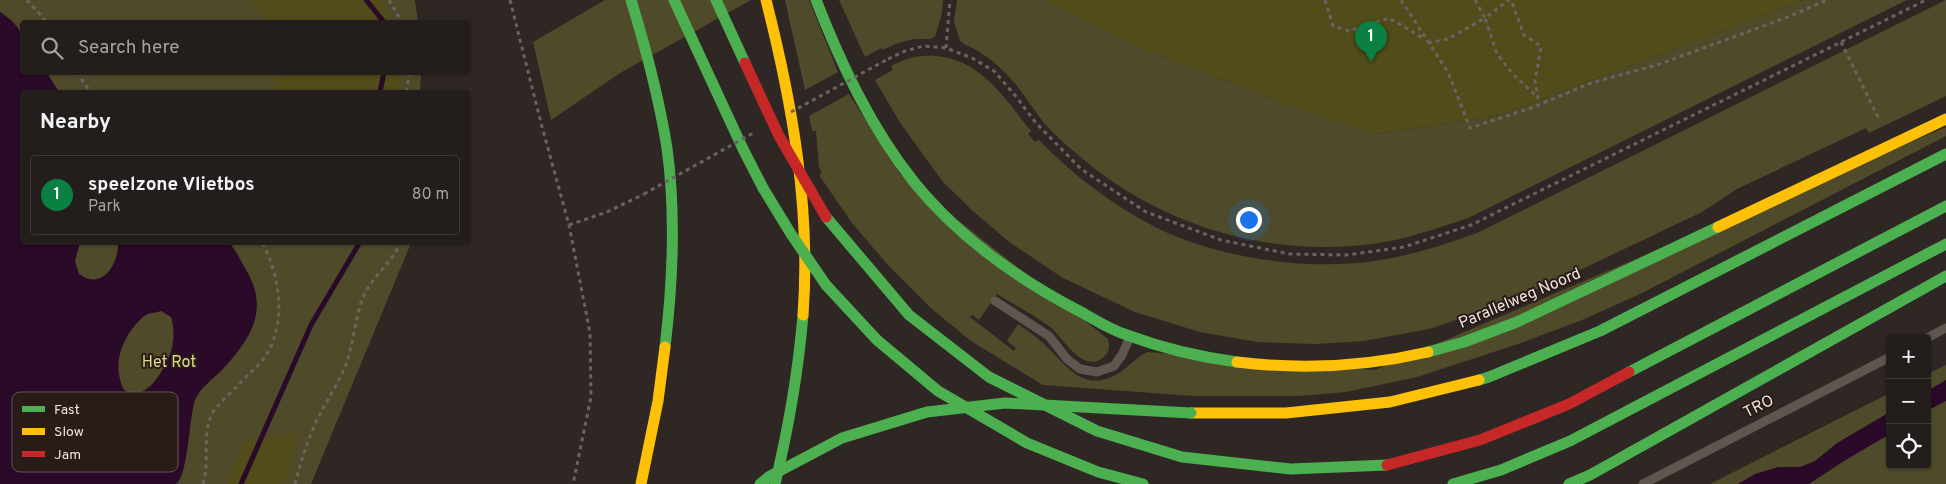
<!DOCTYPE html>
<meta charset="utf-8">
<style>
:root{--surface:#231d1b;--page:#2f2a28;--text:#f1f3f6;--muted:#a3a2a3;--line:#403b3a;--accent:#0b8043}
body{margin:0;font-family:Overpass,sans-serif;background:var(--page);color:var(--text)}
.controls{position:absolute;right:15px;bottom:15px;display:grid;overflow:hidden;border-radius:5px;box-shadow:0 1px 4px #0004}
.controls button{width:45px;height:45px;display:grid;place-items:center;padding:0;border:0;border-bottom:1px solid var(--line);background:var(--surface);color:var(--text);font:25px sans-serif}
.you{position:absolute;left:1248px;top:219px;width:18px;height:18px;margin:-12px;border:4px solid #fff;border-radius:50%;background:#1a73e8;box-shadow:0 0 0 8px #1a73e833}
.badge{display:grid;place-items:center;width:32px;height:32px;border-radius:50%;background:var(--accent);color:#fff;font-size:16px;font-weight:700}
.pin{position:absolute;translate:-50% -41px;filter:drop-shadow(0 1px 2px #0008)}
.pin::after{content:'';position:absolute;top:26px;width:18px;height:15px;background:inherit;clip-path:polygon(0 0,100% 0,50% 100%)}
.list{margin:0;padding:0;list-style:none}
h2{display:flex;justify-content:space-between;align-items:center;height:65px;margin:0;padding:0 20px;font-size:21px}
h2 small{font-size:16px;font-weight:400;color:var(--muted)}
.list li{display:grid;grid-template-columns:32px 1fr auto;gap:15px;align-items:center;box-sizing:border-box;height:80px;margin:0 10px 10px;padding:0 10px;border:1px solid var(--line);border-radius:5px}
.list b{display:block;font-size:19px;white-space:nowrap}
.list p{margin:0;font-size:16px;white-space:nowrap;color:var(--muted)}
.list em{font-size:16px;font-style:normal;color:var(--muted)}
.icon{flex:none;width:28px;height:28px;fill:none;stroke:currentColor;stroke-width:2;stroke-linecap:round;stroke-linejoin:round}
.map{position:relative;flex:none;width:1946px;height:484px;overflow:hidden}
.search{position:absolute;background:var(--surface);box-shadow:0 1px 4px #0004;left:20px;top:20px;width:450px;height:55px;display:flex;align-items:center;gap:12px;box-sizing:border-box;padding:0 18px;border-radius:5px;color:var(--muted);font-size:19px}
.panel{position:absolute;background:var(--surface);box-shadow:0 1px 4px #0004;left:20px;top:90px;width:450px;height:155px;border-radius:5px}
.map>svg:first-child{display:block}
.green{fill:#4f4b2a}
.forest{fill:#514c19}
.water{fill:#2a0929;fill-rule:evenodd}
.lines{fill:none;stroke-linecap:round;stroke-linejoin:round}
.stream{stroke:#2a0929;stroke-width:5}
.path{stroke:#6a6460;stroke-width:3;stroke-dasharray:4 4;stroke-linecap:butt}
.lane{stroke:#5d5750;stroke-width:9}
.fast{stroke:#4caf50;stroke-width:11}
.slow{stroke:#ffc107;stroke-width:11}
.jam{stroke:#c62828;stroke-width:11}
.path-bridge{stroke:#6a6460;stroke-width:3;stroke-dasharray:4 4;stroke-linecap:butt}
.fast-bridge{stroke:#4caf50;stroke-width:11}
.jam-bridge{stroke:#c62828;stroke-width:11}
.labels{text-anchor:middle;dominant-baseline:central;stroke-width:4;stroke-linejoin:round;paint-order:stroke}
.street-label{font-size:16px;fill:#ede3e0;stroke:#291b17}
.park-label{font-size:16px;fill:#e0da84;stroke:#291b17}
.key{fill:#291b17;stroke:#645753;stroke-width:1}
.key-label{font-size:14px;fill:#ede3e0}
</style>
<div class="map">
<svg width="1946" height="484" viewBox="0 0 1946 484">
<rect width="100%" height="100%" fill="#2f2724"/>
<!-- green -->
<path class="green" d="M0,0H415L418,22H22V72L421,73L420,92H22V242L411,243L311,484H0Z
M605,0H751L620,73L551,120L533,42Z
M785,0H809L838,72L805,90Z
M839,0H943L942,13L935,37L930,39H914L898,43L882,50L881,48L865,57Z
M957,0H1044L1151,52L1294,107L1376,134L1500,115L1804,0H1907L1468,218C1441,227 1413,237 1385,242C1278,260 1167,229 1084,160C1071,149 1056,137 1045,124C1033,110 1024,93 1011,79C1001,68 989,57 976,50C971,47 965,45 960,41L954,21Z
M1946,0V96L1869,133L1866,128L1737,189L1702,212L1559,280L1492,308L1429,329L1364,341L1315,344L1257,342L1200,332L1135,312L1063,278L1008,241L973,211L943,182L901,124L875,80L893,70L891,66C906,58 918,55 935,56C981,59 1005,99 1031,131L1028,134L1035,142L1039,140C1073,175 1112,205 1157,228C1218,258 1307,271 1375,261C1410,256 1443,245 1477,233Z
M849,94L900,174L1108,339C1110,347 1109,354 1101,359C1081,372 1063,337 1050,327C1034,315 1015,305 997,294L979,320L972,315L970,317L1014,351L1016,348L1007,341L1018,324C1026,330 1036,336 1043,343C1061,359 1079,390 1109,378C1124,373 1133,359 1147,352L1375,370L1946,127V136L1640,294L1582,320L1518,344L1417,377L1346,392L1298,396H1193L1043,385L971,341L932,309L888,265L852,223L819,175L822,173L819,167L816,131H812L809,116Z
M1946,365V484H1710L1890,393V465H1927V374Z"/>
<!-- forest -->
<path class="forest" d="M250,0H381L394,22H270Z
M1044,0H1804L1500,115L1376,134L1294,107L1151,52Z
M275,73V72L403,73L399,92H273Z
M299,432L285,484H226L245,441Z"/>
<!-- water -->
<path class="water" d="M0,12C29,31 22,41 22,72L47,73L59,92H22V242L80,243L75,261L79,274C82,275 86,279 89,279C109,283 119,257 118,243H229C236,250 240,259 245,268C270,309 252,337 223,369C214,378 200,388 195,400C189,418 188,476 176,484H0ZM161,311L171,317C174,327 174,337 172,348C168,363 149,402 127,392C123,390 121,384 120,379C114,357 126,332 143,317C147,313 155,313 161,311Z
M1946,380V401L1927,411V391Z
M1890,412V434L1844,461L1809,484H1738L1755,474L1778,467H1800L1815,461L1837,443Z"/>
<g class="lines">
<!-- stream -->
<path class="stream" d="M366,0L384,22
M380,92L384,72
M241,484L311,325L360,242"/>
<!-- path -->
<path class="path" d="M27,0L47,22
M389,0L402,22
M510,0L541,123L569,225L590,333L591,397L573,484
M1325,0L1333,26L1349,31L1389,18L1423,38
M1401,0L1448,72L1470,128L1531,108L1591,83L1657,65L1788,17L1827,0
M1475,0L1485,18L1509,0
M1841,42L1880,121
M1428,43L1448,39L1485,18L1497,54L1512,73L1538,98L1535,81L1541,46L1524,35L1511,0
M946,48L950,0
M888,59L905,51L924,46L946,48L972,58L994,71L1014,94L1036,123L1081,169L1146,212L1221,240L1290,254L1347,255L1404,247L1471,225L1926,0
M77,72L90,92
M406,92L410,72
M569,225L607,212L644,194
M203,484C210,462 202,438 211,416C214,407 237,387 244,379C250,373 256,368 261,362C288,329 281,277 262,242
M295,484C301,461 308,438 319,416C328,398 340,381 347,362C354,340 355,316 364,295C374,275 392,262 401,242"/>
<!-- lane -->
<path class="lane" d="M995,301L1049,336L1067,359L1080,369L1097,372L1114,366L1122,355L1129,339
M1927,338L1946,328
M1643,484L1890,357"/>
<!-- fast -->
<path class="fast" d="M631,0C646,49 659,98 667,148C676,214 673,281 665,347
M674,0L743,149L763,188
M716,0L745,63
M816,0C841,64 871,128 914,182C960,239 1019,280 1083,313C1097,321 1111,330 1127,335C1162,348 1199,357 1237,362
M826,217L909,315L989,377L1097,431L1182,457L1291,469L1387,465
M826,285L877,340L938,391L1027,443L1098,472L1143,484
M1428,352L1464,342L1517,322L1718,227
M1629,372L1946,206
M1479,380L1489,377L1600,331L1946,154
M775,484C789,426 798,374 803,315
M1453,484L1501,470L1570,441L1946,244
M1569,484L1590,475L1946,276"/>
<!-- slow -->
<path class="slow" d="M766,0C792,102 811,208 803,315
M1718,227L1946,119
M1237,362C1302,370 1364,367 1428,352
M1191,413H1286L1390,402L1479,380
M641,484L658,401L665,347"/>
<!-- jam -->
<path class="jam" d="M1387,465L1480,440L1569,404L1629,372"/>
<!-- path-bridge -->
<path class="path-bridge" d="M791,112L888,59
M644,194L755,132"/>
<!-- fast-bridge -->
<path class="fast-bridge" d="M763,188L791,234L826,285
M760,484L770,476L842,438L927,412L1005,403L1191,413"/>
<!-- jam-bridge -->
<path class="jam-bridge" d="M745,63L779,136L826,217"/>
</g>
<g class="labels">
<!-- street labels -->
<g class="street-label">
<text transform="translate(1520 299) rotate(-23)">Parallelweg Noord</text>
<text transform="translate(1759 407) rotate(-27)">TRO</text>
</g>
<!-- park labels -->
<g class="park-label">
<text x="169" y="363">Het Rot</text>
</g>
</g>
<!-- legend -->
<rect x="12" y="392" width="166" height="80" rx="8" class="key"/>
<rect x="22" y="406" width="23" height="6" fill="#4caf50"/>
<rect x="22" y="428" width="23" height="7" fill="#ffc107"/>
<rect x="22" y="451" width="23" height="6" fill="#c62828"/>
<g class="key-label">
<text x="54" y="414">Fast</text>
<text x="54" y="436">Slow</text>
<text x="54" y="459">Jam</text>
</g>
</svg>
<div class="controls">
<button>+</button>
<button>−</button>
<button><svg class="icon" aria-label="locate" viewBox="0 0 24 24"><circle cx="12" cy="12" r="6"/><path d="M12 2v4M12 18v4M2 12h4M18 12h4"/></svg></button>
</div>
<div class="you"></div>
<div class="pin badge" style="left:1371px;top:62px">1</div>
<div class="search"><svg class="icon" aria-label="search" viewBox="0 0 24 24"><circle cx="10" cy="10" r="6"/><path d="M15 15l6 6"/></svg>Search here</div>
<section class="panel">
<h2>Nearby<small></small></h2>
<ul class="list">
<li><span class="badge">1</span><div><b>speelzone Vlietbos</b><p>Park</p></div><em>80 m</em></li>
</ul>
</section>
</div>
